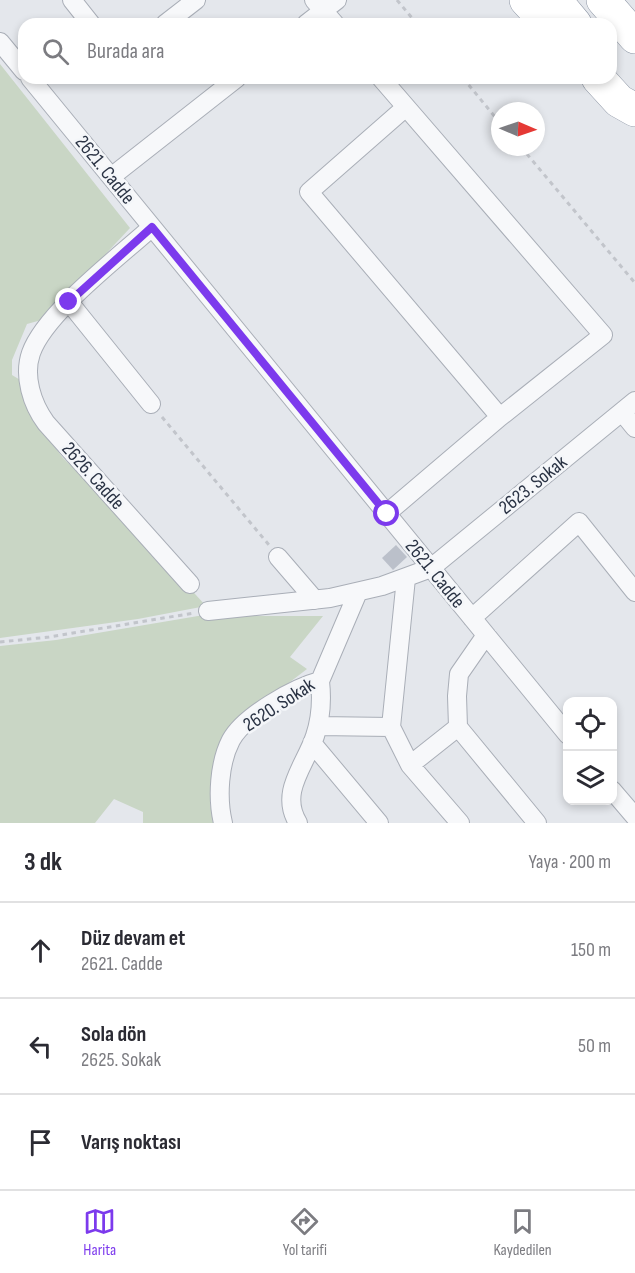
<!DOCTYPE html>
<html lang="tr">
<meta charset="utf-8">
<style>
:root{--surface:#fff;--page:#f7f7f7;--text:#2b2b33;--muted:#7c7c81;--line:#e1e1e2;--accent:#7c3aed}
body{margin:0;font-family:"Sofia Sans Condensed",sans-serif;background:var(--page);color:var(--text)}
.controls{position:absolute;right:18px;bottom:18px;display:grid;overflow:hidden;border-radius:12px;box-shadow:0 3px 9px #0003}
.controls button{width:54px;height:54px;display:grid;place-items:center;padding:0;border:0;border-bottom:2px solid var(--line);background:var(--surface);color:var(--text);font:30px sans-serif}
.compass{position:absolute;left:491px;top:102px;width:54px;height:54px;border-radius:50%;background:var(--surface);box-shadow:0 3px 9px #0003;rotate:92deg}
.stop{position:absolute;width:18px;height:18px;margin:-14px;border:4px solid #7c3aed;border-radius:50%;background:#fff}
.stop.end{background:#7c3aed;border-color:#fff;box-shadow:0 2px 6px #0008}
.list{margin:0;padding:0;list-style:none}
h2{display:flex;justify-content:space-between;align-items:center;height:78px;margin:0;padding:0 24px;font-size:26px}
h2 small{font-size:20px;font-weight:400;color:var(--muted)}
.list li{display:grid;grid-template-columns:39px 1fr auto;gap:18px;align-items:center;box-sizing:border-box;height:96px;padding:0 24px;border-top:2px solid var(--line)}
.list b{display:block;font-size:22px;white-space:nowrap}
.list p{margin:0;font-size:20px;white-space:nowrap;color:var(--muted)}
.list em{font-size:20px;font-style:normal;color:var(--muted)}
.icon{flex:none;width:33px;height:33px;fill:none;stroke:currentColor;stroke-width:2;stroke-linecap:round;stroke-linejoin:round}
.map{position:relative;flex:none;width:635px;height:823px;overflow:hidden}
.search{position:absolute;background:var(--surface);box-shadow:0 3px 9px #0003;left:18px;right:18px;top:18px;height:66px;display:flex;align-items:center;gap:15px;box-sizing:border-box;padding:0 21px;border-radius:18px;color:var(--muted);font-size:22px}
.sheet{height:366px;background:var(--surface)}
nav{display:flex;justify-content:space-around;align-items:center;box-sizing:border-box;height:84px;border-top:2px solid var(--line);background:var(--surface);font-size:16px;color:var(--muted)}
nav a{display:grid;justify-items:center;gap:3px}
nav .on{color:var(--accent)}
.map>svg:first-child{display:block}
.green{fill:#c9d6c5}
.building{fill:#bbc0ca}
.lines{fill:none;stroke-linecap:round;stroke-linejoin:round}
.street-casing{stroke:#a9aeb7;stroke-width:20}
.highway-casing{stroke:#8b94a3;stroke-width:34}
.path{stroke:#c2c5cb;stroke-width:3;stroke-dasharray:4.5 4.5;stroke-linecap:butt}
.street{stroke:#f7f8fa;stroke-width:18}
.highway{stroke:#fff;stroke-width:33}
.route{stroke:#7c3aed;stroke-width:8}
.labels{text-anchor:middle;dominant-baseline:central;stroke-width:5;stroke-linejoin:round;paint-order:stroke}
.street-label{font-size:20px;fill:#2b3445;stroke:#f4f6f9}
</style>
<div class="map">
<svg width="635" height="823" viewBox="0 0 635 823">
<rect width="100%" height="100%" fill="#e4e7ec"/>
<!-- green -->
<path class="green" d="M0,64L130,228L45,319L27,324L12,360V375L22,381L39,426L63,458L121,513L206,606L138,619L0,638Z
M198,616H323L290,657L307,669L226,731L217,754L210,803L213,823H143V812L114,799L95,823H0V646L56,640Z"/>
<!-- building -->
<path class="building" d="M396,545L407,557L393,570L382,558Z"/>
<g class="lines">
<!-- street casing -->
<g class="street-casing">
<path id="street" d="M72,0L91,24
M314,0L335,24
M165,24L196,0
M306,24L337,0
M0,42L24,71
M30,78L568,735
M381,78L603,335L500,417L386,514
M406,107L309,192L500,417
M111,177L237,78
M152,227C119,257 45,313 31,353C23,376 32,404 46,423L190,584
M69,302L151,404
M622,412L635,428
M278,557L315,600
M406,578L391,727L410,765L460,823
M208,611L330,598L382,586L431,568L635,401
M472,618L579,522L635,592
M318,726L391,727
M458,727L457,696L459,674L486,635
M312,743L379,823
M410,765L458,727L537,823
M612,790L635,817
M223,823C217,798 219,763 231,740C244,716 294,688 320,681L358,592
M298,823C279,792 305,766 315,736C321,718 322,699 320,681"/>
</g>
<!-- highway casing -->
<g class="highway-casing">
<path id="highway" d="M526,0L548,24
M555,0L575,24
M603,0L635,37
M598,78L619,101L635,110"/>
</g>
<!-- path -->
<path class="path" d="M397,0L417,24
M463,78L500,123
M521,147L635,283
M162,417L269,545
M0,642L49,637L194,613"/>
<!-- street -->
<use href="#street" class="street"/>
<!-- highway -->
<use href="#highway" class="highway"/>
</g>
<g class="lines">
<!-- route -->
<path class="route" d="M69,302L152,227L387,514"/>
</g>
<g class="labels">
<!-- street labels -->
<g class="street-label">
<text transform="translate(105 170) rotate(51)">2621. Cadde</text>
<text transform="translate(93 476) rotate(48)">2626. Cadde</text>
<text transform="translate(533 485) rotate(-39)">2623. Sokak</text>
<text transform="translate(435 574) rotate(51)">2621. Cadde</text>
<text transform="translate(279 705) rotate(-33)">2620. Sokak</text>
</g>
</g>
</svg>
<div class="controls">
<button><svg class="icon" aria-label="locate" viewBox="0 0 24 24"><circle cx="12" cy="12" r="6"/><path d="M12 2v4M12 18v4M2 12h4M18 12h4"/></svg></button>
<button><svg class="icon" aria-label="layers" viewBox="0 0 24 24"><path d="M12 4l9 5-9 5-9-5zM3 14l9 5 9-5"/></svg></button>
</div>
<svg class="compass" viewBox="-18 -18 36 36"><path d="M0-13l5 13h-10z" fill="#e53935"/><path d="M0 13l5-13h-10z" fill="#7c7c81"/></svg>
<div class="stop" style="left:387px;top:514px"></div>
<div class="stop end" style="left:69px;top:302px"></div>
<div class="search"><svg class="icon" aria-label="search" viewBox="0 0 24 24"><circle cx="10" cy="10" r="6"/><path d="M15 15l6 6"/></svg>Burada ara</div>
</div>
<section class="sheet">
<h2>3 dk<small>Yaya · 200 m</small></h2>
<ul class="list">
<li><svg class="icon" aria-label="ahead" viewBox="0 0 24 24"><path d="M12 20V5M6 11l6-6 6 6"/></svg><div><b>Düz devam et</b><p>2621. Cadde</p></div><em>150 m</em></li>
<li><svg class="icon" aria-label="left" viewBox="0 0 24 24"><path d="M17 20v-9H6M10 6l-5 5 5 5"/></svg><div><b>Sola dön</b><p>2625. Sokak</p></div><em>50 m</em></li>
<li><svg class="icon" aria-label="arrive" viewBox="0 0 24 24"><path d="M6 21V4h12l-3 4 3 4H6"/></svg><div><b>Varış noktası</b></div></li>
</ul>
</section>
<nav>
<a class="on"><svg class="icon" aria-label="map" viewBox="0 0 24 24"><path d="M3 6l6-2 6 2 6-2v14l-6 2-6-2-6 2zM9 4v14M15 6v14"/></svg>Harita</a>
<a><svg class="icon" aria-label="directions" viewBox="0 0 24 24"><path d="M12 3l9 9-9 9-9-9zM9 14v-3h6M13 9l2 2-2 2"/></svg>Yol tarifi</a>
<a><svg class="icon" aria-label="saved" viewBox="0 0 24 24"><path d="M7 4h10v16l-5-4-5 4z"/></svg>Kaydedilen</a>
</nav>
